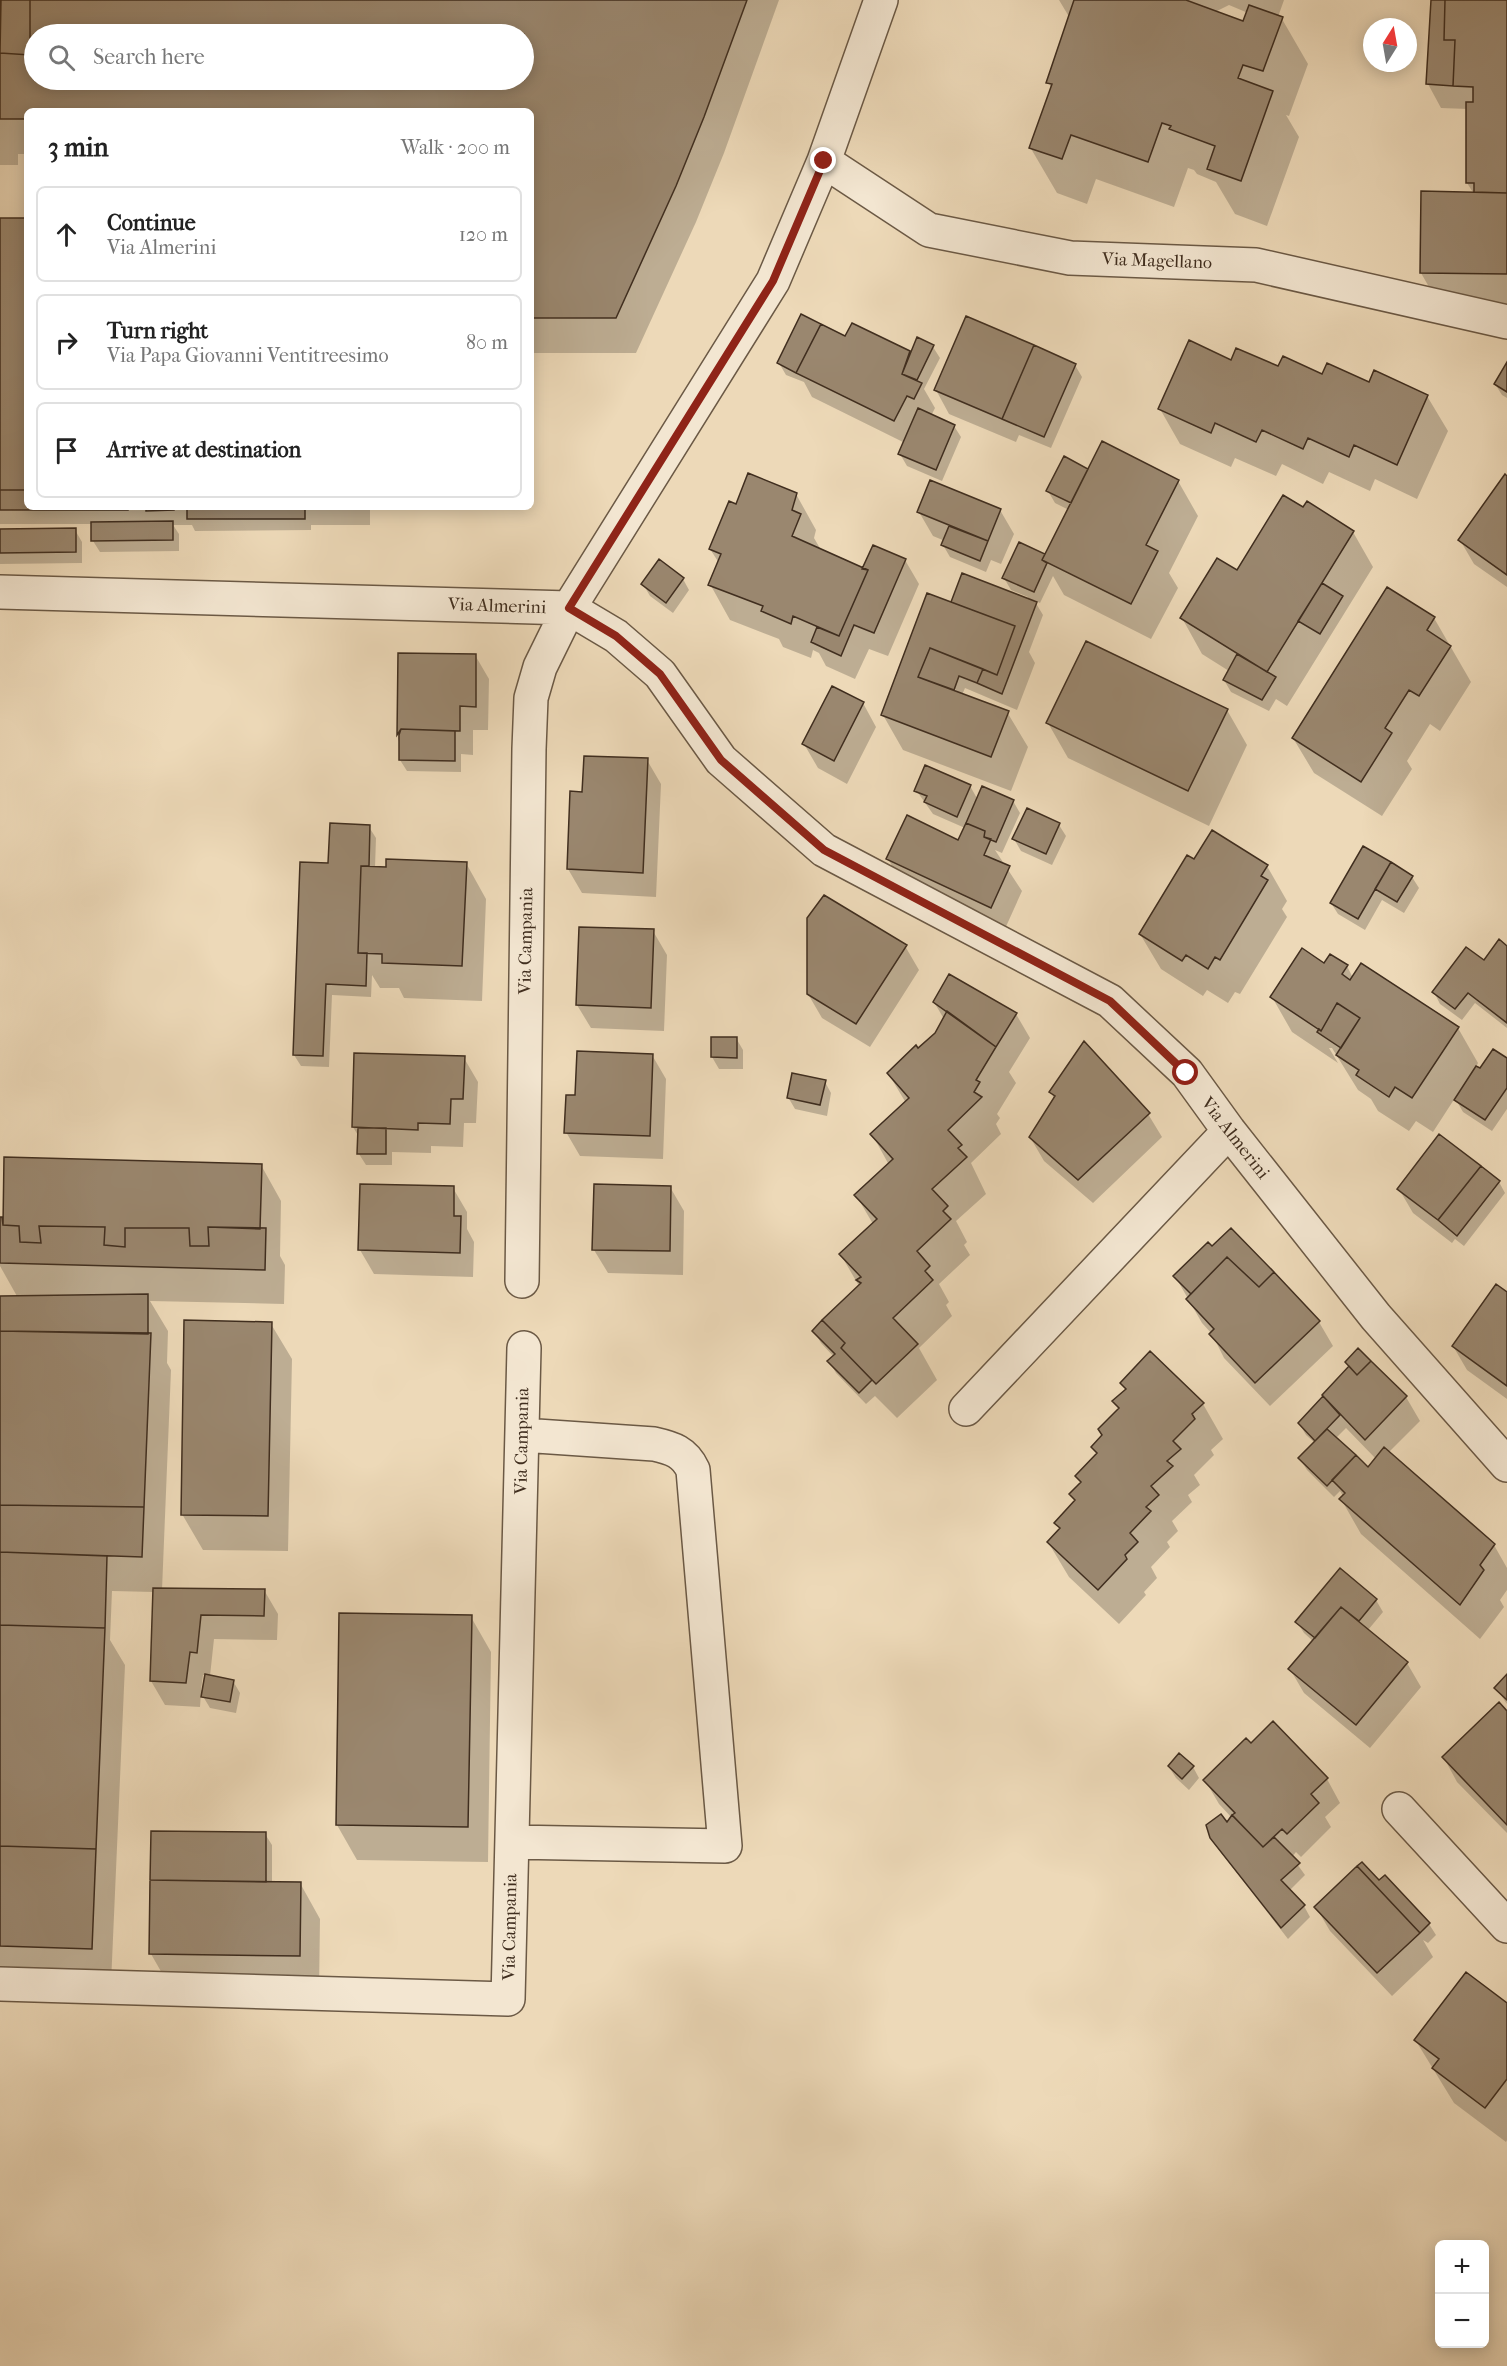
<!DOCTYPE html>
<meta charset="utf-8">
<style>
:root{--surface:#fff;--page:#f2f2f2;--text:#222;--muted:#767676;--line:#e0e0e0}
body{margin:0;font-family:"IM FELL French Canon",serif;background:var(--page);color:var(--text)}
.controls{position:absolute;right:18px;bottom:18px;display:grid;overflow:hidden;border-radius:9px;box-shadow:0 3px 15px #0003}
.controls button{width:54px;height:54px;display:grid;place-items:center;padding:0;border:0;border-bottom:2px solid var(--line);background:var(--surface);color:var(--text);font:30px sans-serif}
.compass{position:absolute;left:1363px;top:18px;width:54px;height:54px;border-radius:50%;background:var(--surface);box-shadow:0 3px 15px #0003;rotate:11deg}
.stop{position:absolute;width:18px;height:18px;margin:-14px;border:4px solid #8f2418;border-radius:50%;background:#fff}
.stop.end{background:#8f2418;border-color:#fff;box-shadow:0 2px 6px #0008}
.list{margin:0;padding:0;list-style:none}
h2{display:flex;justify-content:space-between;align-items:center;height:78px;margin:0;padding:0 24px;font-size:26px}
h2 small{font-size:20px;font-weight:400;color:var(--muted)}
.list li{display:grid;grid-template-columns:39px 1fr auto;gap:18px;align-items:center;box-sizing:border-box;height:96px;margin:0 12px 12px;padding:0 12px;border:2px solid var(--line);border-radius:9px}
.list b{display:block;font-size:22px;white-space:nowrap}
.list p{margin:0;font-size:20px;white-space:nowrap;color:var(--muted)}
.list em{font-size:20px;font-style:normal;color:var(--muted)}
.icon{flex:none;width:33px;height:33px;fill:none;stroke:currentColor;stroke-width:2;stroke-linecap:round;stroke-linejoin:round}
.map{position:relative;flex:none;width:1507px;height:2366px;overflow:hidden}
.search{position:absolute;background:var(--surface);box-shadow:0 3px 15px #0003;left:24px;top:24px;width:510px;height:66px;display:flex;align-items:center;gap:15px;box-sizing:border-box;padding:0 21px;border-radius:33px;color:var(--muted);font-size:22px}
.panel{position:absolute;background:var(--surface);box-shadow:0 3px 15px #0003;left:24px;top:108px;width:510px;height:402px;border-radius:9px}
.map>svg:first-child{display:block}
.shadow{fill:#0003;fill-rule:evenodd}
.building{fill:#9a876f;stroke:#402e1f;stroke-width:1.5;fill-rule:evenodd}
.lines{fill:none;stroke-linecap:round;stroke-linejoin:round}
.street-casing{stroke:#6b5945;stroke-width:36}
.street{stroke:#f3e6d1;stroke-width:33}
.route{stroke:#8f2418;stroke-width:8}
.labels{text-anchor:middle;dominant-baseline:central;stroke-width:4.5;stroke-linejoin:round;paint-order:stroke}
.street-label{font-size:18px;fill:#402e1f;stroke:#f3e6d1}
</style>
<div class="map">
<svg width="1507" height="2366" viewBox="0 0 1507 2366">
<rect width="100%" height="100%" fill="#edd9b8"/>
<filter id="stains"><feTurbulence type="fractalNoise" baseFrequency=".00333" numOctaves="4"/><feColorMatrix values="0 0 0 0 .2 0 0 0 0 .09 0 0 0 0 .02 0 0 0 .5 -.17"/></filter>
<radialGradient id="worn" r=".72"><stop offset=".6" stop-color="#630" stop-opacity="0"/><stop offset="1" stop-color="#630" stop-opacity=".3"/></radialGradient>
<!-- shadow -->
<path class="shadow" d="M0,0H779L724,153L696,222L636,353H531V111H27V154H18V165H0ZM34,34H524V80H34Z
M1059,0H1284L1278,17L1282,19L1308,64L1289,116L1286,115L1299,137L1267,226L1235,214L1216,182L1197,174L1194,170L1188,168L1174,207L1096,179L1087,204L1057,193L1030,147L1052,89L1048,82L1071,20ZM1229,5L1248,13L1244,23L1215,12Z
M1432,0H1507V308H1441L1421,273L1474,194L1467,183L1468,109L1441,108L1428,84Z
M0,219L27,220V507H370V525H311V530L195,531L192,525H173L179,534V551L100,552L93,541V524H0Z
M846,338L909,352L911,356L933,347L940,358L924,389L935,408L931,416L954,426L961,437L942,481L907,466L900,454L905,443L812,397L804,382L786,375L779,363Z
M1232,362L1370,384L1427,396L1448,431L1417,499L1375,479L1370,491L1329,472L1323,484L1282,464L1276,476L1235,458L1231,467L1180,444L1160,409Z
M1075,365L1082,377L1051,448L1019,435L1016,442L949,414L936,390Z
M1507,365V398L1502,395L1495,384Z
M1089,471L1178,481L1198,516L1169,573L1178,588L1151,639L1064,595L1053,576L1040,603L1034,600L1043,615L1029,652L1035,663L1017,710L965,688L962,695L1007,712L1028,747L1011,791L903,750L883,715L952,604L963,575L1027,600L1028,597L1011,590L1004,578L1020,544L1046,556L1069,510L1055,503L1048,491ZM951,683L957,692H953L949,684Z
M1507,478V587L1474,564L1460,540Z
M796,494L816,530L814,538L821,550L864,570L905,560L919,584L888,656L869,649L855,679L826,666L819,653L813,650L811,658L783,647L779,639L730,620L710,584L719,563L710,549L737,507Z
M1000,510L1014,534L1001,564L991,560L986,572L950,557L943,545L945,541L933,536L919,512Z
M75,530L82,542V563L0,564V531Z
M1353,532L1373,567L1287,706L1276,699L1269,711L1231,692L1224,680L1229,671L1202,654L1182,618L1237,572Z
M683,579L689,590L673,613L650,596L643,584Z
M1434,618L1471,682L1440,731L1430,724L1407,761L1412,769L1382,816L1314,773L1293,738Z
M399,654L475,655L489,679L488,730H473V755L461,754V772L407,771L400,760V743L398,739Z
M863,703L876,727L847,784L818,768L804,744Z
M1227,710L1247,745L1209,826L1068,758L1048,723Z
M647,760L661,784L656,897L582,893L568,869L584,794Z
M970,786L978,800L1013,801L1020,813L1002,853L995,850L1022,891L1004,931L902,883L888,859L959,842L965,828L933,814L916,790Z
M1027,810L1059,825L1066,836L1052,865L1021,851L1014,839Z
M369,827L376,838L375,868L466,863L486,899L482,1001L404,998L399,988H380L372,975L371,997L332,995L329,1067L301,1066L294,1055L329,864Z
M1195,861L1267,866L1287,901L1282,909L1287,917L1240,994L1235,992L1228,1003L1207,990L1203,996L1161,969L1140,934Z
M1412,877L1419,888L1404,913L1382,900L1365,930L1338,914L1331,903Z
M653,931L667,955L664,1031L591,1028L577,1005Z
M905,946L919,970L870,1047L822,1018L808,994Z
M1507,948V1028L1475,1003L1462,1020L1440,1004L1434,992Z
M1325,965L1347,966L1353,978L1458,1028L1478,1063L1476,1067L1481,1070L1507,1060V1109L1492,1131L1463,1112L1455,1098L1433,1132L1416,1121L1409,1131L1378,1111L1371,1099L1358,1090L1332,1048H1329L1338,1063L1292,1032L1272,997Z
M934,1002L1016,1014L1030,1038L1009,1072L1016,1083L997,1114L1000,1118L996,1124L1001,1134L971,1163L986,1194L956,1221L967,1242L964,1245L970,1255L939,1284L949,1302L946,1305L952,1316L919,1348L937,1380L897,1418L875,1396L866,1404L836,1373L829,1361L834,1357L821,1343L814,1331L859,1286L841,1255L873,1224L856,1195L889,1165L872,1134L906,1103L888,1073L936,1034L944,1019Z
M736,1038L743,1050V1069H719L712,1057Z
M652,1055L666,1079L663,1159L580,1156L566,1132L577,1096Z
M464,1058L478,1082L476,1123H464L463,1147L431,1146V1153L392,1152V1165H366L359,1154V1137L353,1127Z
M825,1082L831,1093L827,1116L795,1109L788,1097Z
M1051,1092L1148,1114L1162,1137L1093,1203L1044,1161L1030,1137L1054,1099Z
M261,1165L281,1201L280,1256L285,1265L284,1304L150,1301L168,1331L167,1363L171,1370L162,1590H264L278,1614L277,1640L214,1639L210,1676L233,1681L240,1693L236,1713L210,1708L201,1693L200,1707L165,1705L151,1681L154,1592L112,1591L110,1640L125,1665L111,1984L0,1981V1298H18L0,1266V1218ZM203,1675H206L204,1691L201,1690Z
M1499,1182L1505,1193L1464,1246L1455,1239L1452,1243L1413,1213L1399,1189Z
M670,1187L684,1211L683,1275L608,1273L594,1250Z
M453,1188L467,1212V1229L474,1242L473,1277L374,1274L360,1250Z
M1175,1276L1319,1322L1333,1346L1270,1406L1224,1358L1212,1334L1202,1323Z
M1507,1294V1399L1467,1370L1453,1346Z
M271,1324L292,1359L288,1551L203,1550L182,1514Z
M1370,1362L1406,1397L1420,1421L1388,1453L1494,1545L1507,1568V1590L1500,1600L1504,1607L1480,1639L1361,1534L1341,1499L1343,1496L1340,1491L1334,1497L1307,1470L1300,1459L1315,1443L1306,1435L1299,1423L1350,1368ZM1346,1428L1376,1459L1368,1469L1335,1439Z
M1122,1384L1203,1404L1223,1439L1211,1450L1214,1455L1194,1475L1200,1485L1188,1495L1192,1502L1172,1521L1178,1531L1167,1542L1170,1547L1151,1567L1157,1578L1144,1592L1146,1595L1119,1624L1069,1577L1048,1542L1060,1530L1056,1523L1075,1502L1070,1494L1081,1484L1077,1476L1097,1455L1093,1448L1104,1436L1119,1410L1114,1401L1126,1390Z
M1341,1570L1376,1600L1383,1612L1368,1630L1407,1663L1421,1687L1370,1748L1304,1693L1290,1669L1314,1642L1304,1633L1297,1622Z
M341,1614L471,1617L491,1652L488,1862L357,1860L337,1825Z
M1507,1677V1704L1496,1688Z
M1507,1713V1833L1457,1782L1444,1758Z
M1251,1745L1327,1779L1340,1803L1325,1817L1331,1827L1301,1857L1296,1852L1292,1857L1305,1875L1289,1891L1304,1906L1310,1917L1288,1939L1219,1850L1212,1837L1227,1825L1232,1818L1219,1804L1205,1780Z
M1169,1767H1193L1199,1778L1189,1790L1176,1778Z
M152,1832L265,1834L272,1845V1883H300L320,1919L319,1991L171,1989L151,1954Z
M1379,1882L1429,1924L1436,1935L1428,1943L1423,1940L1433,1957L1392,1996L1330,1931L1316,1907Z
M1507,2005V2140L1506,2142L1454,2103L1416,2041Z"/>
<!-- building -->
<path class="building" d="M0,0V53L30,55V0H747L704,117L676,186L616,318H531V111H27V119H0ZM34,34H524V80H34Z
M1,0H30V55L0,53Z
M1074,0H1186L1243,21L1249,5L1283,17L1263,71L1243,65L1238,78L1273,91L1241,181L1207,169L1215,146L1169,129L1171,126L1162,123L1148,162L1071,135L1062,159L1029,148L1052,84L1046,83Z
M1431,0H1445L1444,40H1455L1453,86L1426,84Z
M1445,0H1507V193L1474,192V183H1466V102H1473V87L1453,86L1455,40H1444Z
M1421,191L1507,193V274L1420,273Z
M0,218H27V490H0Z
M801,314L821,324L796,373L777,363Z
M966,316L1034,345L1002,419L934,390Z
M852,323L910,351L902,374L922,383L914,399L907,396L894,421L796,373L821,324L845,336Z
M917,337L934,345L917,380L902,374Z
M1189,340L1231,360L1236,348L1278,366L1283,356L1322,374L1327,363L1369,382L1374,370L1428,395L1397,465L1354,445L1349,457L1308,438L1303,449L1262,430L1256,442L1215,423L1211,433L1158,409Z
M1034,345L1076,364L1044,437L1002,419Z
M1507,362V392L1494,384Z
M918,408L955,425L936,470L898,454Z
M1102,441L1179,480L1146,545L1158,551L1131,604L1042,560Z
M1064,456L1088,469L1071,503L1046,491Z
M748,473L797,493L792,510L801,514L792,536L868,570L839,636L793,616L791,624L761,611L763,606L708,585L721,554L709,549L729,501L736,504Z
M1505,474L1507,476V575L1458,540Z
M930,480L1001,509L988,541L917,512Z
M0,490H27V507H128V510H0Z
M1283,495L1303,507L1307,501L1354,531L1267,672L1180,618L1217,558L1237,570Z
M146,507H174V510L146,511Z
M187,507H305V519H187Z
M173,521V540L91,541V522Z
M949,526L988,541L980,561L941,545Z
M76,528V552L0,553V529Z
M1019,542L1045,554L1042,560L1047,563L1034,592L1002,578Z
M873,545L906,559L874,633L854,625L841,656L811,642L817,627L839,636L868,570L862,569Z
M659,559L684,578L666,603L641,584Z
M962,573L1037,602L1002,694L977,683L983,669L997,675L1015,626L951,602Z
M1322,583L1343,596L1320,634L1298,621Z
M1387,587L1435,617L1427,630L1451,646L1419,696L1409,690L1385,728L1392,733L1361,782L1292,738Z
M927,593L1015,626L997,675L930,648L918,677L1009,711L991,757L881,715Z
M1086,641L1228,709L1188,791L1046,723Z
M930,648L983,669L977,683L959,676L954,690L918,677Z
M398,653L476,654V707L460,706V731L401,729L397,735Z
M1237,654L1276,677L1262,700L1223,680Z
M832,686L864,702L834,761L802,744Z
M401,729L455,731V761L399,760V735Z
M584,756L648,758L643,873L567,869L570,791L582,792Z
M925,765L971,785L957,817L924,802L927,796L914,791Z
M982,786L1014,800L996,842L984,837L985,831L966,823Z
M1027,808L1060,823L1046,854L1012,839Z
M907,815L958,840L966,823L985,831L984,837L991,839L984,855L1010,866L991,908L886,859Z
M330,823L370,825L369,866H361L358,953H367L366,986L326,984L323,1056L293,1055L300,862L328,863Z
M1212,830L1268,865L1261,876L1268,880L1220,960L1215,957L1208,969L1186,955L1182,961L1139,934L1187,855L1194,859Z
M1363,846L1391,862L1358,919L1330,903Z
M386,859L467,862L462,966L382,963V954L358,953L361,866L386,867Z
M1391,862L1413,876L1397,902L1375,889Z
M824,895L907,945L856,1024L807,994V918Z
M579,927L654,929L651,1008L576,1005Z
M1499,939L1507,946V1023L1468,993L1455,1009L1432,992L1466,947L1484,960Z
M1302,948L1324,963L1330,954L1348,965L1342,974L1350,980L1361,963L1459,1027L1412,1098L1395,1087L1389,1097L1356,1075L1359,1070L1336,1055L1360,1018L1337,1003L1321,1031L1270,997Z
M949,974L1017,1013L996,1047L933,1002Z
M1337,1003L1360,1018L1341,1048L1317,1032L1319,1029L1321,1031Z
M947,1011L996,1047L976,1080L980,1082L974,1092L982,1097L948,1130L962,1145L958,1148L967,1157L932,1189L948,1206L943,1211L951,1219L917,1251L930,1266L925,1271L933,1280L893,1318L918,1344L876,1384L841,1348L845,1343L822,1320L861,1283L856,1280L861,1277L839,1254L877,1219L854,1195L893,1159L870,1134L909,1098L887,1073L916,1045L918,1048L935,1033Z
M711,1037H737V1058L711,1057Z
M1084,1041L1150,1113L1078,1180L1029,1137L1055,1096L1049,1092Z
M1493,1049L1507,1058V1088L1485,1120L1454,1100L1476,1066L1480,1068Z
M577,1051L653,1054L650,1136L564,1133L566,1095H575Z
M354,1053L465,1056L463,1099H451L450,1124L418,1123V1130L352,1127Z
M792,1073L826,1080L820,1105L787,1098Z
M358,1128H386V1154H357Z
M1439,1134L1481,1166L1438,1220L1397,1189Z
M4,1157L262,1164L260,1229L208,1227L209,1246H190L189,1228H125V1247L104,1245L105,1227L39,1226L41,1243L20,1242L19,1226L3,1225Z
M1481,1166L1500,1181L1457,1236L1438,1220Z
M360,1184L454,1186V1216H461L460,1253L358,1250Z
M594,1184L671,1186L670,1251L592,1250Z
M0,1217H2L3,1225L19,1226L20,1242L41,1243L39,1226L105,1227L104,1245L125,1247V1228H189L190,1246H209L208,1227L266,1228L265,1270L0,1263Z
M1231,1228L1274,1272L1259,1287L1227,1257L1191,1294L1173,1276L1208,1242L1212,1246Z
M1227,1257L1259,1287L1274,1272L1320,1321L1255,1383L1209,1334L1214,1329L1186,1299Z
M1496,1284L1507,1292V1386L1452,1346Z
M148,1294V1334L0,1331V1296Z
M184,1320L272,1322L268,1516L181,1515Z
M822,1320L845,1343L841,1348L872,1380L859,1393L827,1361L835,1354L812,1331Z
M0,1331L151,1333L144,1507L0,1505Z
M1358,1348L1371,1361L1357,1375L1345,1362Z
M1150,1351L1204,1403L1192,1414L1195,1419L1173,1441L1181,1449L1167,1461L1173,1466L1151,1486L1159,1495L1146,1507L1151,1511L1130,1533L1138,1542L1125,1555L1127,1559L1098,1590L1047,1542L1060,1528L1054,1523L1075,1500L1069,1494L1081,1482L1075,1476L1097,1453L1091,1447L1102,1435L1098,1429L1119,1408L1112,1401L1126,1389L1120,1383Z
M1371,1361L1407,1396L1365,1440L1322,1395L1349,1366L1357,1375Z
M1323,1396L1340,1415L1315,1441L1298,1423Z
M1327,1429L1356,1455L1327,1486L1298,1458Z
M1384,1447L1495,1544L1480,1565L1484,1570L1460,1605L1339,1499L1345,1493L1332,1480L1356,1455L1368,1467Z
M0,1505L144,1507L142,1557L0,1552Z
M0,1552L107,1556L105,1628L0,1625Z
M1340,1568L1377,1599L1359,1621L1341,1607L1315,1638L1295,1622Z
M153,1588L265,1589L264,1616L201,1615L197,1653L190,1652L186,1683L150,1681Z
M1341,1607L1408,1662L1356,1725L1288,1669Z
M339,1613L472,1615L468,1827L336,1825Z
M0,1625L105,1628L96,1849L0,1846Z
M205,1674L234,1680L230,1702L201,1697Z
M1507,1674V1700L1494,1688Z
M1499,1702L1507,1711V1825L1442,1757Z
M1273,1721L1328,1778L1311,1794L1319,1803L1287,1834L1282,1829L1263,1847L1232,1815L1235,1813L1203,1780L1246,1738L1251,1743Z
M1179,1753L1194,1766L1182,1779L1168,1766Z
M1221,1814L1227,1822L1232,1815L1263,1847L1274,1837L1300,1863L1281,1880L1305,1905L1281,1928L1210,1838L1206,1825Z
M151,1831L266,1832V1882L150,1880Z
M0,1846L96,1849L92,1949L0,1946Z
M1362,1862L1379,1880L1385,1875L1430,1923L1420,1933L1357,1866Z
M1357,1866L1420,1933L1377,1973L1314,1907Z
M150,1880L301,1882L300,1956L149,1954Z
M1466,1972L1507,2003V2079L1485,2108L1432,2068L1439,2059L1414,2040Z"/>
<g class="lines">
<!-- street casing -->
<g class="street-casing">
<path id="street" d="M824,161L929,230L1070,258L1256,265L1507,322
M0,592L569,608L616,636L660,674L721,760L824,850L1110,1001L1187,1073L1229,1131L1376,1317L1507,1465
M522,1281L529,749L531,698L540,667L569,608L773,281L824,161L881,0
M966,1409L1229,1131
M1399,1809L1507,1926
M512,1842L725,1846L693,1470C685,1452 672,1448 654,1444L522,1435
M0,1984L508,1999L524,1348"/>
</g>
<!-- street -->
<use href="#street" class="street"/>
</g>
<g class="lines">
<!-- route -->
<path class="route" d="M824,161L773,281L569,608L616,636L660,674L721,760L824,850L1110,1001L1186,1073"/>
</g>
<g class="labels">
<!-- street labels -->
<g class="street-label">
<text transform="translate(1157 261) rotate(2)">Via Magellano</text>
<text transform="translate(497 606) rotate(2)">Via Almerini</text>
<text transform="translate(526 941) rotate(-89)">Via Campania</text>
<text transform="translate(1235 1138) rotate(52)">Via Almerini</text>
<text transform="translate(522 1441) rotate(-89)">Via Campania</text>
<text transform="translate(510 1927) rotate(-89)">Via Campania</text>
</g>
</g>
<rect width="100%" height="100%" filter="url(#stains)"/>
<rect width="100%" height="100%" fill="url(#worn)"/>
</svg>
<div class="controls">
<button>+</button>
<button>−</button>
</div>
<svg class="compass" viewBox="-18 -18 36 36"><path d="M0-13l5 13h-10z" fill="#e53935"/><path d="M0 13l5-13h-10z" fill="#767676"/></svg>
<div class="stop" style="left:1186px;top:1073px"></div>
<div class="stop end" style="left:824px;top:161px"></div>
<div class="search"><svg class="icon" aria-label="search" viewBox="0 0 24 24"><circle cx="10" cy="10" r="6"/><path d="M15 15l6 6"/></svg>Search here</div>
<section class="panel">
<h2>3 min<small>Walk · 200 m</small></h2>
<ul class="list">
<li><svg class="icon" aria-label="ahead" viewBox="0 0 24 24"><path d="M12 20V5M6 11l6-6 6 6"/></svg><div><b>Continue</b><p>Via Almerini</p></div><em>120 m</em></li>
<li><svg class="icon" aria-label="right" viewBox="0 0 24 24"><path d="M7 20v-9h11M14 6l5 5-5 5"/></svg><div><b>Turn right</b><p>Via Papa Giovanni Ventitreesimo</p></div><em>80 m</em></li>
<li><svg class="icon" aria-label="arrive" viewBox="0 0 24 24"><path d="M6 21V4h12l-3 4 3 4H6"/></svg><div><b>Arrive at destination</b></div></li>
</ul>
</section>
</div>
